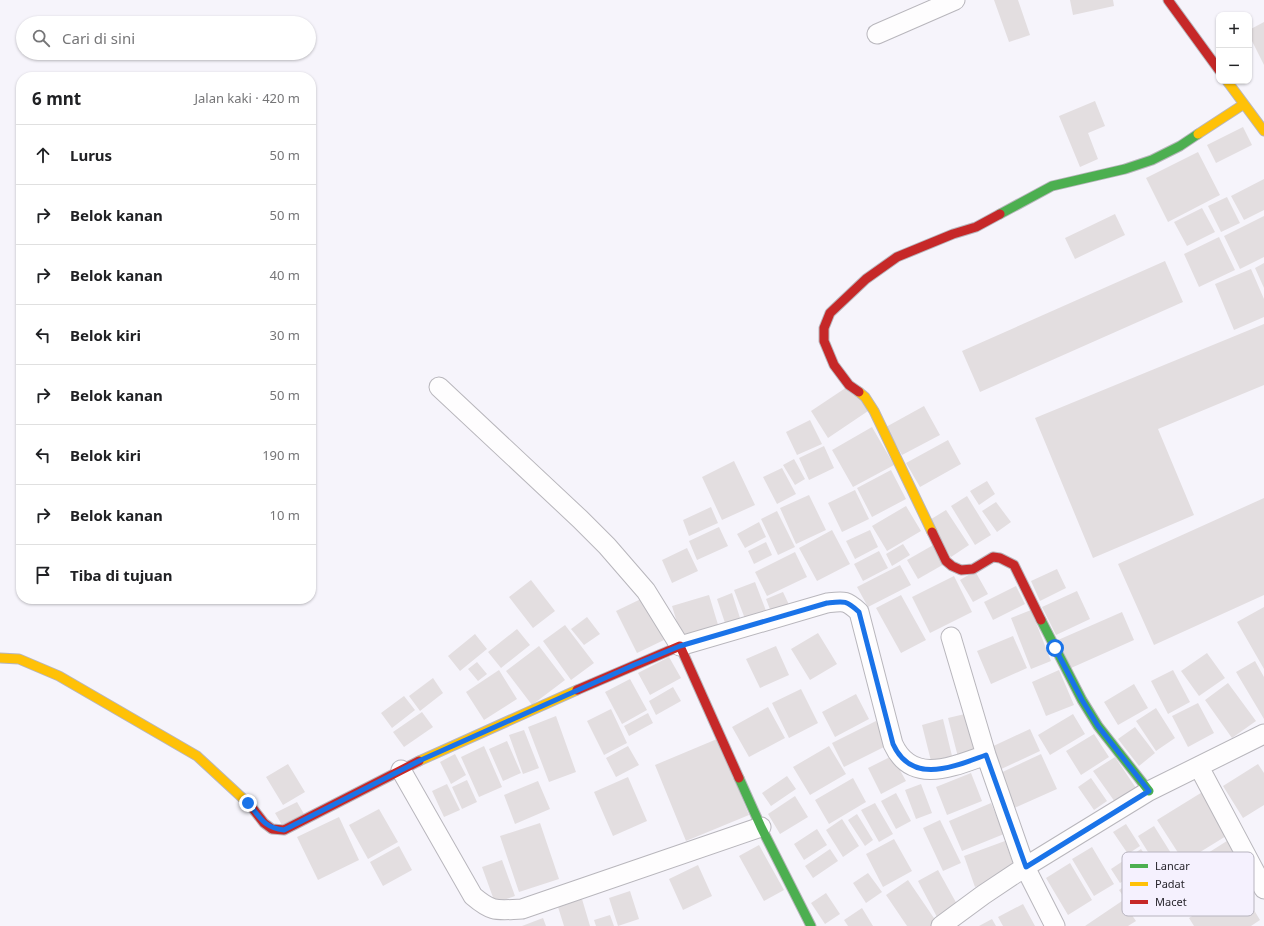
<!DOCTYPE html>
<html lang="id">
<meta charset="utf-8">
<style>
:root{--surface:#fff;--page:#f2f2f2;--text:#202124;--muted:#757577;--line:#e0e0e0}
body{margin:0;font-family:"Noto Sans",sans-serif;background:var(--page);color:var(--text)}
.controls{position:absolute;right:12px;top:12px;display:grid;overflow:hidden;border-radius:8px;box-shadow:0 1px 3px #0004}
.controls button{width:36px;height:36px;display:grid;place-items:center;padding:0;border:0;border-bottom:1px solid var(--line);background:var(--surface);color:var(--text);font:20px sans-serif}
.stop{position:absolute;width:12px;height:12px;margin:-9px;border:3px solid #1a73e8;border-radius:50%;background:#fff}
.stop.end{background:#1a73e8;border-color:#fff;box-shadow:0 1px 4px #0008}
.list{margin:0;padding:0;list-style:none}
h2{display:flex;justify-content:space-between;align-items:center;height:52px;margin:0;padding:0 16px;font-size:17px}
h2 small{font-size:13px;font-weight:400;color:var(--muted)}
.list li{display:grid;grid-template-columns:26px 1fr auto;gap:12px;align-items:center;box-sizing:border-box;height:60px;padding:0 16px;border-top:1px solid var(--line)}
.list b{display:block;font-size:15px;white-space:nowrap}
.list em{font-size:13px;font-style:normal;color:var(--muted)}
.icon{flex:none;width:22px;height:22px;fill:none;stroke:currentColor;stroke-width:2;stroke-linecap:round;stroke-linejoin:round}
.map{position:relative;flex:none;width:1264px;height:926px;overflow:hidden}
.search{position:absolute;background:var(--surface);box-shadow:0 1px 3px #0004;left:16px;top:16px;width:300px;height:44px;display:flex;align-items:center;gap:10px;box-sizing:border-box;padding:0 14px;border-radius:22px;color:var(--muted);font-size:15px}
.panel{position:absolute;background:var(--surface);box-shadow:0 1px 3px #0004;left:16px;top:72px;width:300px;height:532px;border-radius:16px}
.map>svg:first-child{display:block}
.building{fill:#e3dee0}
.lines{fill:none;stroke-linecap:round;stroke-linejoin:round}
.street-casing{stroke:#b8b6bc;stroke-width:21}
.fast-casing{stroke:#b8b6bc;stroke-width:11}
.slow-casing{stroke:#b8b6bc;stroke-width:11}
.jam-casing{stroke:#b8b6bc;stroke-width:11}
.street{stroke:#fefdfe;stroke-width:19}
.fast{stroke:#4caf50;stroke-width:9}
.slow{stroke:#ffc107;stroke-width:9}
.jam{stroke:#c62828;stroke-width:9}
.route{stroke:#1a73e8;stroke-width:5}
.key{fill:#f5f1fe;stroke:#b7b4bf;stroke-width:1}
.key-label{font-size:11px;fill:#27252c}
</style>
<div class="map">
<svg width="1264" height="926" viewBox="0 0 1264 926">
<rect width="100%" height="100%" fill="#f6f4fb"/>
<!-- building -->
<path class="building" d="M994,0H1018L1030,35L1009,42Z
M1070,0H1113L1114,6L1073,15Z
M1264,22V65L1249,35V30Z
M1095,101L1105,126L1088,133L1098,159L1080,167L1059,116Z
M1243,127L1252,145L1216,163L1207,145Z
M1198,152L1220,195L1168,222L1146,178Z
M1264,179V210L1244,220L1231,196Z
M1227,197L1240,223L1221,232L1208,206Z
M1202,208L1215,232L1187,246L1174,222Z
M1115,214L1125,235L1075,259L1065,238Z
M1264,216V257L1240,269L1224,236Z
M1219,237L1235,270L1199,287L1184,254Z
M1165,261L1183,302L980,392L962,351Z
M1264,263V288L1255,268Z
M1251,269L1264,299V317L1234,330L1215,284Z
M1264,324V385L1158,429L1194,515L1093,558L1035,418Z
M853,383L871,409L828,438L811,411Z
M924,406L940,435L902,455L886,427Z
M810,420L822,444L797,455L786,432Z
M872,427L894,465L853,487L832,450Z
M948,440L961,464L920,487L906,463Z
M824,446L834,468L809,480L799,458Z
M794,459L805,479L795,485L783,465Z
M734,461L755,505L722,520L702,477Z
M782,468L796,494L777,504L763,477Z
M891,470L906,499L872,517L857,488Z
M987,481L995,494L979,505L970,491Z
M855,490L869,519L842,532L828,503Z
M809,495L826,530L796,544L780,508Z
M967,496L991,535L975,545L951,506Z
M1264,498V595L1154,645L1118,564Z
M996,502L1011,522L997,532L982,511Z
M906,506L921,531L887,551L872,526Z
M711,507L718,523L689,536L683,520Z
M946,510L969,545L951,557L928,521Z
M777,511L795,547L778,555L761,519Z
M759,522L766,537L745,548L737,534Z
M719,527L728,546L697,560L689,541Z
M832,530L850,564L817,581L799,548Z
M870,530L878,547L855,559L846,541Z
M766,542L772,555L754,564L748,551Z
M903,544L910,555L892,566L886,554Z
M935,544L946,563L918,579L907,560Z
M687,548L698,571L672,583L662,560Z
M879,551L888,568L863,581L854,564Z
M795,552L807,577L767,596L755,572Z
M900,565L911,585L868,607L857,587Z
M1057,569L1066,588L1040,601L1031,581Z
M975,571L988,594L973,602L960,580Z
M954,576L972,612L930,633L912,597Z
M531,580L555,611L533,628L509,597Z
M755,582L768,616L747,624L734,590Z
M1016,586L1025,604L993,620L984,602Z
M1077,591L1090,619L1056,635L1042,607Z
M783,592L791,609L773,617L766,599Z
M732,593L740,618L725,623L717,599Z
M709,595L719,628L682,639L672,606Z
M901,595L926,640L901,653L876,608Z
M643,598L664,640L637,653L616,611Z
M1264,607V669L1237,622Z
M1031,610L1051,661L1031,669L1011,618Z
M1122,612L1134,640L1071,668L1058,640Z
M587,617L600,634L584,645L571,629Z
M565,625L594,663L571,680L543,641Z
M517,629L530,645L501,668L488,652Z
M818,633L837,664L810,680L791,649Z
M475,634L487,649L460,671L448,656Z
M1013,636L1027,668L991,684L977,651Z
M539,646L565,680L532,705L506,671Z
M776,646L789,675L760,688L746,659Z
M1207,653L1225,678L1199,696L1181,671Z
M669,657L681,678L650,695L638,673Z
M1255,661L1264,677V719L1236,672Z
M477,662L487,674L478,681L468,669Z
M499,670L517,699L484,720L466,692Z
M1059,670L1074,705L1046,716L1032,682Z
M1173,670L1190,702L1168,714L1151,681Z
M433,678L443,693L420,711L409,696Z
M630,679L647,710L622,724L605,692Z
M1228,683L1256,721L1232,738L1205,700Z
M1134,684L1148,708L1118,725L1104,702Z
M673,687L681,701L656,715L649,701Z
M801,689L818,723L789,738L772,703Z
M856,694L869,719L835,737L822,712Z
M404,696L415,710L392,728L381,713Z
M1198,703L1214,733L1188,747L1172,716Z
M768,707L785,738L749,757L732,727Z
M1156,708L1175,738L1156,751L1136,721Z
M611,709L627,743L604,755L587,721Z
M422,712L433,727L404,747L393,732Z
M648,713L653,723L629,736L624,726Z
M969,713L978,752L958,757L948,718Z
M1073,714L1085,734L1050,755L1038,735Z
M556,716L576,772L549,782L528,727Z
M943,719L952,756L931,761L922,725Z
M876,721L888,745L844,767L832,743Z
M1135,727L1155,753L1139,766L1118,739Z
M1030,729L1040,751L997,771L987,749Z
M524,730L539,768L523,774L509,735Z
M1094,734L1109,757L1081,775L1066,751Z
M717,739L749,815L686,841L655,765Z
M507,741L521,773L503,781L489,749Z
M484,746L502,787L479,797L461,757Z
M628,746L639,765L616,777L606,758Z
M829,746L846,774L810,795L793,767Z
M455,754L466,775L451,784L440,762Z
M1041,754L1057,789L1012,809L996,775Z
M892,756L906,781L881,794L868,768Z
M1115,757L1136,788L1115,802L1093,771Z
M288,764L305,792L283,805L266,777Z
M1258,764L1264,773V805L1243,818L1223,786Z
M971,773L982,801L947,815L936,787Z
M787,776L796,789L771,806L762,793Z
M628,777L647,821L613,836L594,792Z
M853,778L866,802L829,824L815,800Z
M1091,778L1107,801L1094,810L1078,787Z
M467,780L477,802L462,809L452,787Z
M538,781L550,809L515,824L504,795Z
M447,784L460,810L444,817L432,791Z
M921,784L932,813L916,819L905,790Z
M1204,791L1231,833L1184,862L1157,820Z
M896,793L911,821L896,829L881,801Z
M795,796L808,817L780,834L768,814Z
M297,802L304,814L282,825L275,813Z
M875,803L893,834L879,842L861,810Z
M991,803L1004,834L962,851L949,821Z
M379,809L398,842L368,859L349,825Z
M857,814L873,840L865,846L848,820Z
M339,817L359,860L318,880L297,837Z
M842,819L859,846L843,857L826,830Z
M940,820L961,863L943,871L923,828Z
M540,823L559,879L519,892L500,836Z
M1126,824L1140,846L1128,854L1113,832Z
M1154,826L1174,858L1158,868L1138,836Z
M817,829L827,845L804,860L794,844Z
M894,839L912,871L883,887L866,854Z
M1230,839L1248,868L1204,896L1186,867Z
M1005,841L1016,872L975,887L964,856Z
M759,845L784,890L764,901L739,856Z
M399,846L412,870L383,886L370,862Z
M1092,847L1114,884L1094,896L1072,859Z
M830,849L838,861L813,878L805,866Z
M1141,849L1151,864L1120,883L1111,869Z
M502,860L515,896L495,903L482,867Z
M1070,863L1092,900L1068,915L1046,878Z
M698,865L712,896L683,910L669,879Z
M1153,867L1170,893L1136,915L1119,890Z
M938,870L958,906L937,917L918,881Z
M868,873L882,892L866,903L853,883Z
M908,880L938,924L936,926H907L886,895Z
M1240,887L1260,920L1251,926H1194L1189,918Z
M630,891L639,919L618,926L609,898Z
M826,893L840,914L825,924L811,903Z
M582,899L590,926H564L558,907Z
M1122,901L1136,921L1128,926H1085Z
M1023,904L1035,926H1003L998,917Z
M862,908L873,926H848L844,920Z
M610,915L614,926H596L594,920Z
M543,918L546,926H522Z
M992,919L996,926H979Z"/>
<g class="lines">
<!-- street casing -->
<g class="street-casing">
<path id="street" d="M877,34L955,0
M439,387L580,519L607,546L646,591L680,646L827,603C844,601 846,600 859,612L893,744C912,786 954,766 986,755L1025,867L1055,926
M951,637L986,755
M1199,767L1264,889
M401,770L473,896C493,913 497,910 522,909L761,827
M941,926L983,895L1025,867L1149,791L1264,734"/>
</g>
<!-- fast casing -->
<g class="fast-casing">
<path id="fast" d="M1000,214L1052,186L1125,169L1152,160L1180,146L1198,134
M1041,620L1082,700L1098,726L1149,791
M739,778L761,827L811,926"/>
</g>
<!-- slow casing -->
<g class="slow-casing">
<path id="slow" d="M1227,81L1264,131
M1198,134L1244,104
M859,392L865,397L874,411L932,532
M0,658L19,659L59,676L197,756L250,805
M419,761L577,690"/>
</g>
<!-- jam casing -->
<g class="jam-casing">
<path id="jam" d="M1168,0L1219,70
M859,392L849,385L834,365L824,341V328L830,313L866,279L897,257L953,234L976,227L1000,214
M932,532L946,561L952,566L961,570L973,569L993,557L1000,558L1014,565L1041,620
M577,690L680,646L739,778
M250,805L264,823L272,829L284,830L419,761"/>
</g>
<!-- street -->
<use href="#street" class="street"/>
<!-- fast -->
<use href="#fast" class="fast"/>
<!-- slow -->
<use href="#slow" class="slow"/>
<!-- jam -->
<use href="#jam" class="jam"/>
</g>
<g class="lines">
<!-- route -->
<path class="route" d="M248,803C261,818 263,827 284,830L421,760L634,665L680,646L827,603C844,601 846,600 859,612L893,744C912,786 955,766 986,755L1026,867L1149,791L1098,726L1082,700L1055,648"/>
</g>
<!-- legend -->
<rect x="1122" y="852" width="132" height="64" rx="6" class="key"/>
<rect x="1130" y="864" width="18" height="4" fill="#4caf50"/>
<rect x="1130" y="882" width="18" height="4" fill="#ffc107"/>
<rect x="1130" y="900" width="18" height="4" fill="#c62828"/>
<g class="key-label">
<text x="1155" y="870">Lancar</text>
<text x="1155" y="888">Padat</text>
<text x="1155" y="906">Macet</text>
</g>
</svg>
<div class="controls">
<button>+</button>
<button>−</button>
</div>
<div class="stop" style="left:1055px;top:648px"></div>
<div class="stop end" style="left:248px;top:803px"></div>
<div class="search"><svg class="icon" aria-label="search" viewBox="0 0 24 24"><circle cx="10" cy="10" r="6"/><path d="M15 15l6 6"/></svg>Cari di sini</div>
<section class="panel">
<h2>6 mnt<small>Jalan kaki · 420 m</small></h2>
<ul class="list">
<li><svg class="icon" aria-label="ahead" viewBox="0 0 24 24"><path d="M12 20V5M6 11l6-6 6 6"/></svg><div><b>Lurus</b></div><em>50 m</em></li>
<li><svg class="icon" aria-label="right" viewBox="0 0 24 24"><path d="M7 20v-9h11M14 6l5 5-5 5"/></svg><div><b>Belok kanan</b></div><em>50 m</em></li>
<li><svg class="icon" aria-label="right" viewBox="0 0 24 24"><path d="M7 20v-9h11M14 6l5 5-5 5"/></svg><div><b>Belok kanan</b></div><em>40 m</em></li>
<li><svg class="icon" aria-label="left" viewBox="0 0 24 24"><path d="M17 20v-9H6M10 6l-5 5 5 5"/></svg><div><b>Belok kiri</b></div><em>30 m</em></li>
<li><svg class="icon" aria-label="right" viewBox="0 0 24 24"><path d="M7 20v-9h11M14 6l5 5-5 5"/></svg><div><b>Belok kanan</b></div><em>50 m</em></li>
<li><svg class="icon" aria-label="left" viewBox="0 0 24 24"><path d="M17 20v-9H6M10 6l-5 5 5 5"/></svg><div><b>Belok kiri</b></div><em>190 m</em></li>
<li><svg class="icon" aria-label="right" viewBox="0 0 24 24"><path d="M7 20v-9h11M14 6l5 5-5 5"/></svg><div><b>Belok kanan</b></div><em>10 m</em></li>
<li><svg class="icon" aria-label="arrive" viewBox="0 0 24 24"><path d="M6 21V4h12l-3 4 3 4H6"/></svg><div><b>Tiba di tujuan</b></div></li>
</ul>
</section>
</div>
